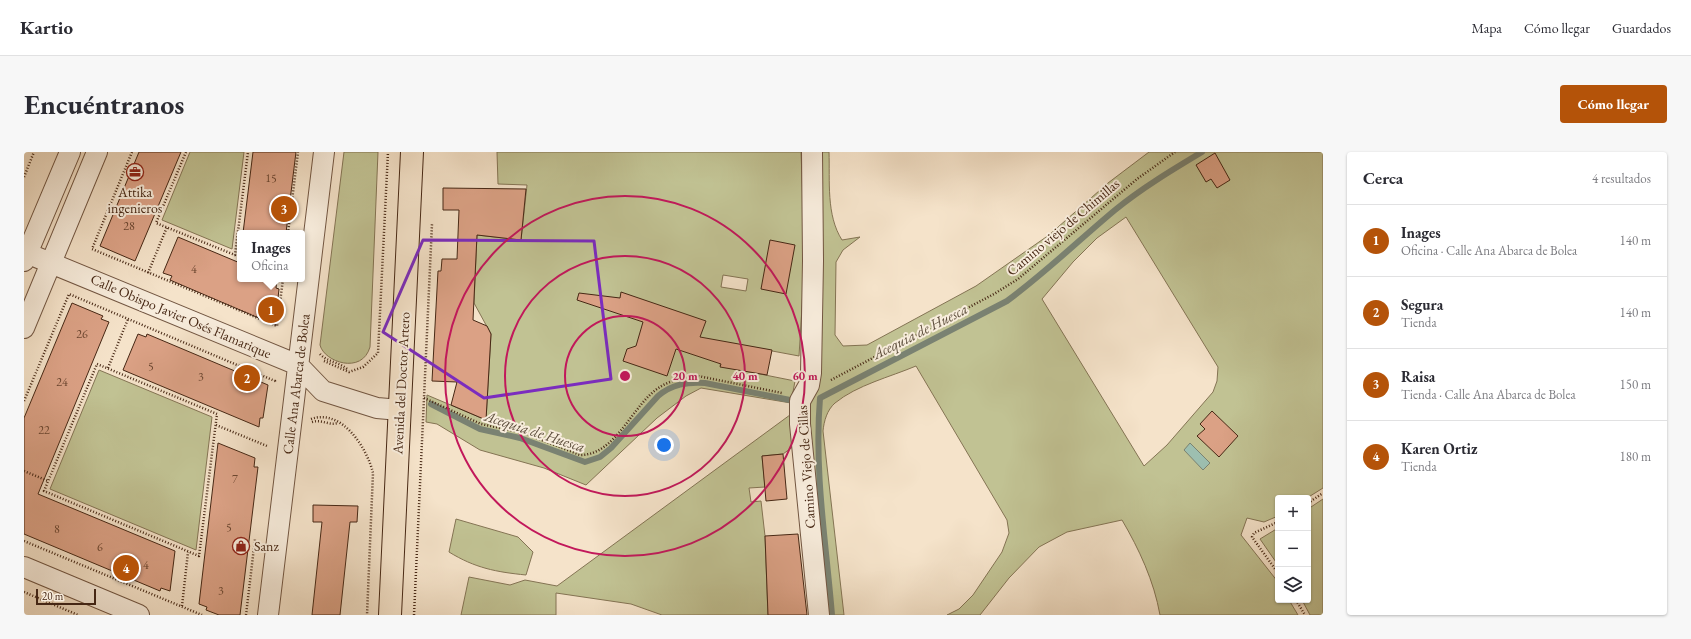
<!DOCTYPE html>
<html lang="es">
<meta charset="utf-8">
<style>
:root{--surface:#fff;--page:#f7f7f7;--text:#2b2b33;--muted:#7c7c81;--line:#e1e1e2;--accent:#b45309}
body{margin:0;font-family:"EB Garamond",serif;background:var(--page);color:var(--text)}
.controls{position:absolute;right:12px;bottom:12px;display:grid;overflow:hidden;border-radius:4px;box-shadow:0 1px 3px #0004}
.controls button{width:36px;height:36px;display:grid;place-items:center;padding:0;border:0;border-bottom:1px solid var(--line);background:var(--surface);color:var(--text);font:20px sans-serif}
.scale{position:absolute;left:12px;bottom:10px;width:60px;box-sizing:border-box;padding-left:4px;border:2px solid #462714;border-top:0;font-size:11px;line-height:14px;white-space:nowrap;color:#462714;-webkit-text-stroke:3px #f8eddd;paint-order:stroke}
.you{position:absolute;left:640px;top:293px;width:14px;height:14px;margin:-10px;border:3px solid #fff;border-radius:50%;background:#1a73e8;box-shadow:0 0 0 6px #1a73e833}
.badge{display:grid;place-items:center;width:26px;height:26px;border-radius:50%;background:var(--accent);color:#fff;font-size:13px;font-weight:700}
.pin{position:absolute;translate:-50% -50%;border:2px solid #fff;box-shadow:0 1px 4px #0006}
.popup{position:absolute;left:213px;top:78px;width:68px;height:52px;box-sizing:border-box;display:grid;place-content:center;border-radius:4px;background:var(--surface);filter:drop-shadow(0 1px 3px #0005);font-size:13px;white-space:nowrap;color:var(--muted)}
.popup b{font-size:15px;color:var(--text)}
.popup::after{content:'';position:absolute;left:50%;top:100%;margin-left:-8px;border:8px solid transparent;border-top-color:var(--surface)}
.list{margin:0;padding:0;list-style:none}
h2{display:flex;justify-content:space-between;align-items:center;height:52px;margin:0;padding:0 16px;font-size:17px}
h2 small{font-size:13px;font-weight:400;color:var(--muted)}
.list li{display:grid;grid-template-columns:26px 1fr auto;gap:12px;align-items:center;box-sizing:border-box;height:72px;padding:0 16px;border-top:1px solid var(--line)}
.list b{display:block;font-size:15px;white-space:nowrap}
.list p{margin:0;font-size:13px;white-space:nowrap;color:var(--muted)}
.list em{font-size:13px;font-style:normal;color:var(--muted)}
.icon{flex:none;width:22px;height:22px;fill:none;stroke:currentColor;stroke-width:2;stroke-linecap:round;stroke-linejoin:round}
.map{position:relative;flex:none;width:1299px;height:463px;overflow:hidden;border-radius:4px}
header{display:flex;align-items:center;gap:24px;box-sizing:border-box;height:56px;padding:0 20px;background:var(--surface);border-bottom:1px solid var(--line)}
header strong{font-size:19px}
nav{display:flex;gap:22px;margin-inline-start:auto;font-size:14px}
.intro{display:flex;align-items:center;justify-content:space-between;box-sizing:border-box;height:96px;padding:0 24px}
h1{margin:0;font-size:28px}
.button{padding:10px 18px;border-radius:4px;background:var(--accent);color:#fff;font-size:14px;font-weight:700}
main{display:flex;gap:24px;padding:0 24px}
aside{flex:1;background:var(--surface);border-radius:4px;box-shadow:0 1px 3px #0004}
.map>svg:first-child{display:block}
.green{fill:#c1c293;stroke:#847454;fill-rule:evenodd}
.water{fill:#9dbfb0;stroke:#7a8272}
.lines{fill:none;stroke-linecap:round;stroke-linejoin:round}
.stream{stroke:#7a8272;stroke-width:6}
.building{fill:#dba185;stroke:#462714}
.minor-casing{stroke:#725642;stroke-width:22}
.major-casing{stroke:#462714;stroke-width:24}
.path{stroke:#462714;stroke-width:2.5;stroke-dasharray:1 2;stroke-linecap:butt}
.minor{stroke:#f8eddd;stroke-width:20}
.major{stroke:#f5e3ca;stroke-width:22}
.marked{fill:none;stroke:#7b2cbf;stroke-width:3;stroke-linejoin:round}
.ring{fill:none;stroke:#c2185b;stroke-width:2}
.labels{text-anchor:middle;dominant-baseline:central;stroke-width:4;stroke-linejoin:round;paint-order:stroke}
.number-label{font-size:12px;fill:#6b4630}
.poi-label{font-size:14px;fill:#462714;stroke:#f8eddd}
.street-label{font-size:14px;fill:#462714;stroke:#f8eddd}
.water-label{font-size:15px;font-style:italic;fill:#5c4d3b;stroke:#f8eddd}
.centre{fill:#c2185b;stroke:#f8eddd;stroke-width:2}
.ring-label{font-size:12px;text-anchor:middle;font-weight:bold;fill:#c2185b;stroke:#f8eddd;stroke-width:4;stroke-linejoin:round;paint-order:stroke}
</style>
<header>
<strong>Kartio</strong>
<nav><a>Mapa</a><a>Cómo llegar</a><a>Guardados</a></nav>
</header>
<div class="intro"><h1>Encuéntranos</h1><a class="button">Cómo llegar</a></div>
<main>
<div class="map">
<svg width="1299" height="463" viewBox="0 0 1299 463">
<rect width="100%" height="100%" fill="#f5e3ca"/>
<filter id="stains"><feTurbulence type="fractalNoise" baseFrequency=".005" numOctaves="4"/><feColorMatrix values="0 0 0 0 .2 0 0 0 0 .09 0 0 0 0 .02 0 0 0 .5 -.17"/></filter>
<radialGradient id="worn" r=".72"><stop offset=".6" stop-color="#630" stop-opacity="0"/><stop offset="1" stop-color="#630" stop-opacity=".3"/></radialGradient>
<!-- green -->
<path class="green" d="M166,0H220L208,97L138,68Z
M320,0H354L346,195C338,223 300,210 296,193Z
M473,0H777L781,105L775,204L700,190L696,214L771,229L767,251L677,236L662,244L633,266L562,333L520,316L456,298L413,272L402,270L403,243L462,268L467,182L450,151L453,83L497,88L503,33L474,32ZM699,123L724,127L722,139L697,135Z
M794,0H805C806,29 802,63 818,88L836,85L819,98L812,110L811,183L819,194L843,193L952,134L1025,83L1084,31L1125,0H1299V336L1283,346H1254V364L1240,370L1223,366L1217,383L1254,430V448H1265L1274,463H1136C1130,429 1115,397 1098,368L1043,380L1015,395L985,426L956,463H923L935,457L949,443L978,400L985,381L983,368L892,214C866,225 833,233 811,251C803,258 800,269 799,279L820,463H802L781,269ZM1102,65L1194,215L1193,229L1189,240L1143,293L1120,314L1018,147L1049,110L1073,86Z
M75,218L188,265L172,398L26,337Z
M770,260V294L759,302L738,304L741,335L725,336L727,350L737,349L741,384L744,463H638L607,452L532,441V463H437L445,425L486,433L501,428L533,434Z
M1299,347V463H1286L1278,448H1284V357Z
M432,367L494,385L509,400L502,423C472,420 451,416 425,400Z
M1254,376V413L1236,387Z"/>
<!-- water -->
<path class="water" d="M1166,291L1186,311L1179,318L1160,298Z"/>
<g class="lines">
<!-- stream -->
<path class="stream" d="M407,252L456,277L496,286L561,310L576,305L587,296L634,244C648,232 663,230 681,231L771,249
M808,463C802,390 790,319 796,246L983,149C1021,121 1055,88 1091,58C1118,36 1148,18 1178,0"/>
</g>
<!-- building -->
<path class="building" d="M115,0H157L111,109L76,94Z
M229,0H272L262,81H219Z
M1191,1L1206,28L1193,36L1187,27L1182,30L1172,13Z
M419,36L502,37L497,88L453,83L449,168L463,174L467,182L462,268L427,253L433,230L408,229L414,119H417L418,107H433L435,58H419Z
M154,85L216,111V127H253L252,136L255,137L251,173L146,128L148,124L139,121Z
M746,88L771,93L762,142L737,137Z
M597,140L682,169L676,185L748,198L743,223L696,215L697,212L652,197L643,224L599,209L603,197L612,194L619,170L553,148L555,141L596,146Z
M48,151L79,164L77,167L85,170L14,342L151,399L146,439L137,436L136,439L0,382V266Z
M114,182L122,185L123,182L244,233L239,266H236L235,275L99,218Z
M1188,259L1214,284L1195,305L1173,284L1181,277L1176,272Z
M194,291L231,306L230,315H234L216,463H195L182,458L183,455L175,452Z
M759,302L763,347L742,349L738,304Z
M289,353L334,354L333,370H326L316,463H288L298,370H289Z
M774,382L783,463H744L741,384Z"/>
<g class="lines">
<!-- minor casing -->
<g class="minor-casing">
<path id="minor" d="M788,0L789,109L787,221L785,233L776,249V272L795,463
M0,100L274,213L299,239L353,256L376,258
M0,109L46,0
M0,176L73,0
M0,415L115,463
M244,463L300,0"/>
</g>
<!-- major casing -->
<g class="major-casing">
<path id="major" d="M366,463L388,0"/>
</g>
<!-- path -->
<path class="path" d="M108,0L68,97L253,174L259,127
M162,0L132,71L211,103L224,0
M0,25L10,0
M264,81L274,0
M124,121L143,75
M296,202C303,210 316,210 324,218
M300,209L325,220L339,215L354,201L364,0
M73,212L193,262L175,404L20,339Z
M84,216L104,167
M807,228L970,142L994,127L1113,27L1151,0
M400,246L457,272L500,281L556,303C593,303 608,252 636,235C647,228 661,225 674,224L758,241
M0,249L45,142L251,229L250,231
M287,267C318,256 343,296 349,321L343,463
M288,270C298,267 305,274 314,271
M192,273L243,294
M0,319L24,329
M1284,351L1299,341
M1254,370L1230,381L1228,385L1254,421
M0,389L178,463
M0,440L54,463
M1272,448L1281,463
M158,454L164,400
M222,463L231,387
M390,463L408,72"/>
<!-- minor -->
<use href="#minor" class="minor"/>
<!-- major -->
<use href="#major" class="major"/>
</g>
<!-- marked area -->
<path class="marked" d="M399,88L570,89L587,227L460,246L359,180Z"/>
<!-- distance rings -->
<g class="ring">
<circle cx="601" cy="224" r="60"/>
<circle cx="601" cy="224" r="120"/>
<circle cx="601" cy="224" r="180"/>
</g>
<!-- icons -->
<defs>
<g id="office-ring" transform="scale(0.9)"><circle r="9.5" fill="#f8eddd" stroke="#8f2418" stroke-width="1.5"/><path d="M-6-3h4V-5.5h4V-3h4V5H-6ZM-1-4.5V-3h2v-1.5ZM-6 0V1H6V0Z" fill="#8f2418"/></g>
<g id="shop-ring" transform="scale(0.9)"><circle r="9.5" fill="#f8eddd" stroke="#8f2418" stroke-width="1.5"/><path d="M-5-2.5h2.3a2.7 3.5 0 0 1 5.4 0H5L5.5 6h-11ZM-1.5-2.5h3a1.5 2.3 0 0 0-3 0Z" fill="#8f2418"/></g>
</defs>
<g fill-rule="evenodd">
<use href="#office-ring" x="111" y="20"/>
<use href="#shop-ring" x="217" y="394"/>
</g>
<g class="labels">
<!-- number labels -->
<g class="number-label">
<text x="247" y="26">15</text>
<text x="105" y="74">28</text>
<text x="170" y="117">4</text>
<text x="58" y="182">26</text>
<text x="127" y="214">5</text>
<text x="177" y="225">3</text>
<text x="38" y="230">24</text>
<text x="20" y="278">22</text>
<text x="211" y="327">7</text>
<text x="205" y="375">5</text>
<text x="33" y="377">8</text>
<text x="76" y="395">6</text>
<text x="122" y="413">4</text>
<text x="197" y="439">3</text>
</g>
<!-- poi labels -->
<g class="poi-label">
<text x="111" y="40">Attika<tspan x="111" dy="16">ingenieros</tspan></text>
<text x="230" y="394" text-anchor="start">Sanz</text>
</g>
<!-- street labels -->
<g class="street-label">
<text transform="translate(1039 75) rotate(-40)">Camino viejo de Chimillas</text>
<text transform="translate(157 164) rotate(23)">Calle Obispo Javier Osés Flamarique</text>
<text transform="translate(377 231) rotate(-87)">Avenida del Doctor Artero</text>
<text transform="translate(272 232) rotate(-83)">Calle Ana Abarca de Bolea</text>
<text transform="translate(782 315) rotate(-94)">Camino Viejo de Cillas</text>
</g>
<!-- water labels -->
<g class="water-label">
<text transform="translate(896 179) rotate(-27)">Acequia de Huesca</text>
<text transform="translate(511 279) rotate(18)">Acequia de Huesca</text>
</g>
</g>
<circle cx="601" cy="224" r="6" class="centre"/>
<g class="ring-label">
<text x="661" y="228">20 m</text>
<text x="721" y="228">40 m</text>
<text x="781" y="228">60 m</text>
</g>
<rect width="100%" height="100%" filter="url(#stains)"/>
<rect width="100%" height="100%" fill="url(#worn)"/>
</svg>
<div class="controls">
<button>+</button>
<button>−</button>
<button><svg class="icon" aria-label="layers" viewBox="0 0 24 24"><path d="M12 4l9 5-9 5-9-5zM3 14l9 5 9-5"/></svg></button>
</div>
<div class="scale">20 m</div>
<div class="you"></div>
<div class="pin badge" style="left:247px;top:158px">1</div>
<div class="popup"><b>Inages</b>Oficina</div>
<div class="pin badge" style="left:223px;top:226px">2</div>
<div class="pin badge" style="left:260px;top:57px">3</div>
<div class="pin badge" style="left:102px;top:416px">4</div>
</div>
<aside>
<h2>Cerca<small>4 resultados</small></h2>
<ul class="list">
<li><span class="badge">1</span><div><b>Inages</b><p>Oficina · Calle Ana Abarca de Bolea</p></div><em>140 m</em></li>
<li><span class="badge">2</span><div><b>Segura</b><p>Tienda</p></div><em>140 m</em></li>
<li><span class="badge">3</span><div><b>Raisa</b><p>Tienda · Calle Ana Abarca de Bolea</p></div><em>150 m</em></li>
<li><span class="badge">4</span><div><b>Karen Ortiz</b><p>Tienda</p></div><em>180 m</em></li>
</ul>
</aside>
</main>
